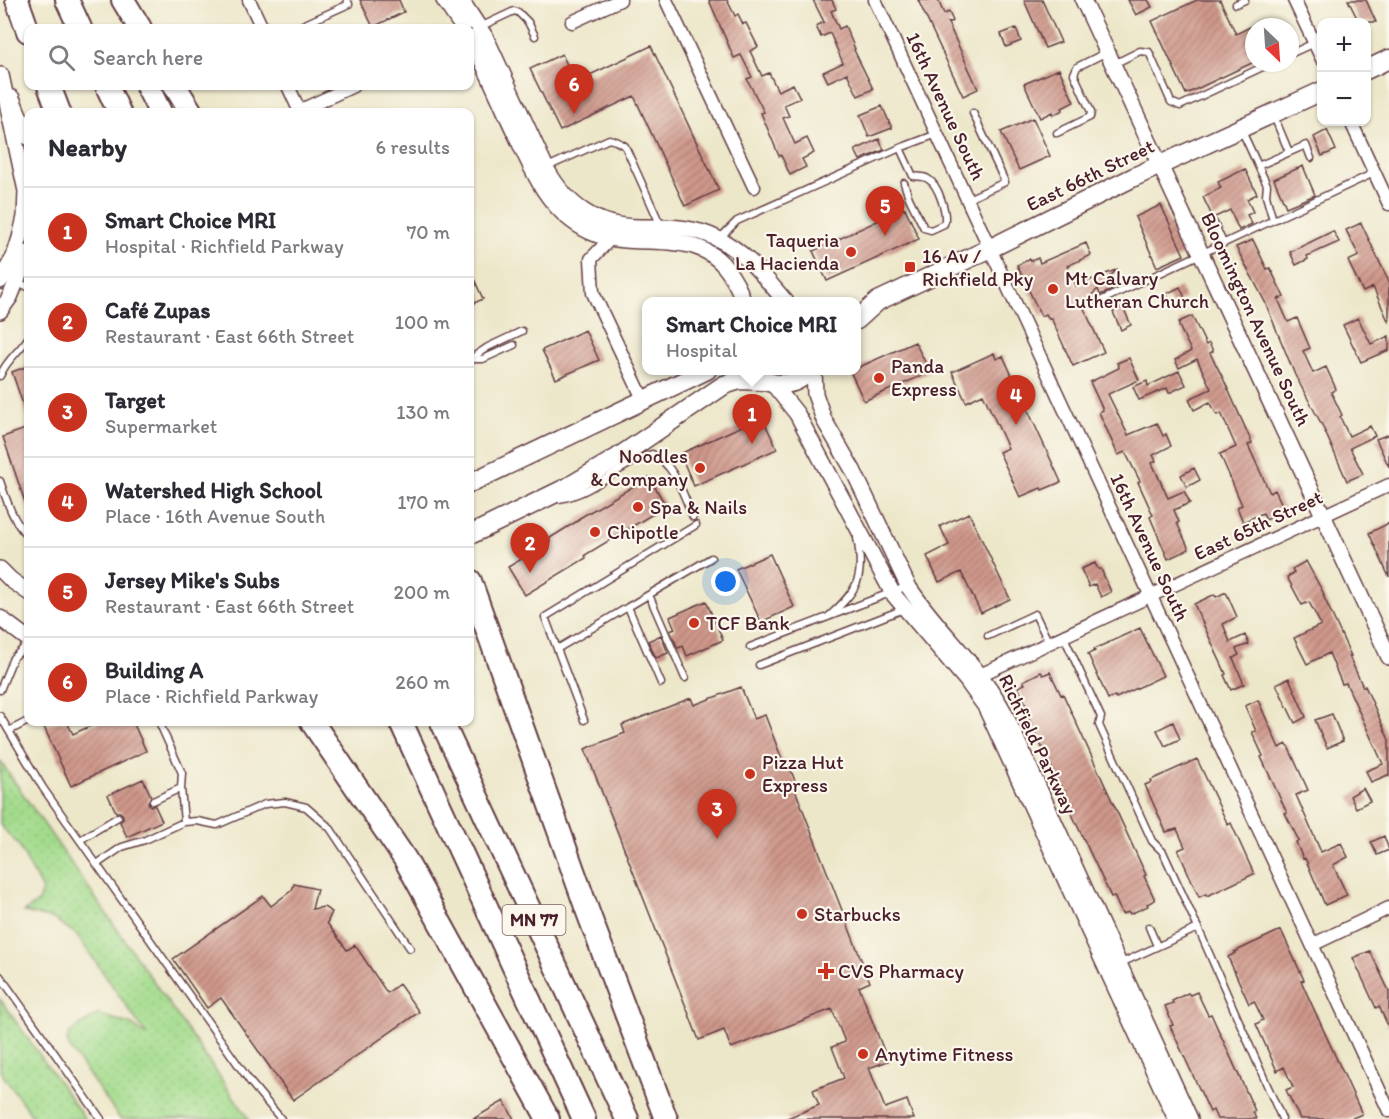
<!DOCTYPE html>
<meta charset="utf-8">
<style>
:root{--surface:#fff;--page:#f7f7f7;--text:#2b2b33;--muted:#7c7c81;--line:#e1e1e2;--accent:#c8321e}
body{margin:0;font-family:Itim,sans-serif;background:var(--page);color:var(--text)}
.controls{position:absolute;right:18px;top:18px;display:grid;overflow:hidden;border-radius:12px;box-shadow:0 2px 4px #0004}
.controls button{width:54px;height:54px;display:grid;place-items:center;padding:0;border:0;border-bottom:2px solid var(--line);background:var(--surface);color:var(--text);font:30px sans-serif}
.compass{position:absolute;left:1245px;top:18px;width:54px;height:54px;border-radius:50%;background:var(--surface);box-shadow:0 2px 4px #0004;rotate:155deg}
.you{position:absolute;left:726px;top:582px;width:21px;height:21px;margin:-15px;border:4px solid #fff;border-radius:50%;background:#1a73e8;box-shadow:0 0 0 9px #1a73e833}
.badge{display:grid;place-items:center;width:39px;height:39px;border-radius:50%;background:var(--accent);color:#fff;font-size:20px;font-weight:700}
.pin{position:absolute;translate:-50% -50px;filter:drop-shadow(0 2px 3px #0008)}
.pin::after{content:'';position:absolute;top:32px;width:21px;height:18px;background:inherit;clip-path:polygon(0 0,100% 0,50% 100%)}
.popup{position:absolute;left:642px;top:297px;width:219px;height:78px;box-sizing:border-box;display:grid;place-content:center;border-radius:12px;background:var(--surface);filter:drop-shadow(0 2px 4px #0005);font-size:20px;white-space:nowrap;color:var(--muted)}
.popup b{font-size:22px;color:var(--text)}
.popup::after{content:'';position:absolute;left:50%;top:100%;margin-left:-12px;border:12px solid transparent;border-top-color:var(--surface)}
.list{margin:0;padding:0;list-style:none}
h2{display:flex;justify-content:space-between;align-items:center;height:78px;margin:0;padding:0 24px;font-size:26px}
h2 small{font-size:20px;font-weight:400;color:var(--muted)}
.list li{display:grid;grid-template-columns:39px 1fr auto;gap:18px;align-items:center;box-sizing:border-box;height:90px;padding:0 24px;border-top:2px solid var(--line)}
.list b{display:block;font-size:22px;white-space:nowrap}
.list p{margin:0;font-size:20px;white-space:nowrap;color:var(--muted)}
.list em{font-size:20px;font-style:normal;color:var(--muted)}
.icon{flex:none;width:33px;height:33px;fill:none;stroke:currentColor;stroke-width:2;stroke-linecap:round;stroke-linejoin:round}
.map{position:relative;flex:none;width:1389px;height:1119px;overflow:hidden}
.search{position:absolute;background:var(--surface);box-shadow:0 2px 4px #0004;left:24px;top:24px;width:450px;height:66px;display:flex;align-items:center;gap:15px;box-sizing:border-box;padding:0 21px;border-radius:12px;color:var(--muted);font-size:22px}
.panel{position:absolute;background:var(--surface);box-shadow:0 2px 4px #0004;left:24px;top:108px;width:450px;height:618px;border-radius:12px}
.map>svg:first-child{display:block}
.grass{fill:url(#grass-dots);stroke:#767d5c;stroke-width:1.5}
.building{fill:url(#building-hatch)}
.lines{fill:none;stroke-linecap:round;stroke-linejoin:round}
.service-casing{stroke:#623d43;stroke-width:9}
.minor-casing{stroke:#623d43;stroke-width:15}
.tertiary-casing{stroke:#623d43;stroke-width:18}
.secondary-casing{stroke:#623d43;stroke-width:21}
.motorway-casing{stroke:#623d43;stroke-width:26}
.service{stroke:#fff;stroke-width:6}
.minor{stroke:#fff;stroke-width:12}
.tertiary{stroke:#fff;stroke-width:15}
.secondary{stroke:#fff;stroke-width:18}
.motorway{stroke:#fff;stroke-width:22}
.poi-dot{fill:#c8321e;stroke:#fbf7ec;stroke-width:2}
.labels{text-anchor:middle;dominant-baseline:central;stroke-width:4.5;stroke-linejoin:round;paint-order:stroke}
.shield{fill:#fbf7ec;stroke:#7f6065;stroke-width:1.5}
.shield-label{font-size:18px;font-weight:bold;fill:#4a1f2b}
.street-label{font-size:20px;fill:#4a1f2b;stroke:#fbf7ec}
.poi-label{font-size:20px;fill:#4a1f2b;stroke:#fbf7ec;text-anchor:start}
</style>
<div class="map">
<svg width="1389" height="1119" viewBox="0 0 1389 1119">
<defs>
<pattern id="grass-dots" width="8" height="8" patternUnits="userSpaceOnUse" patternTransform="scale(1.5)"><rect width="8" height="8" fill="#a3db8c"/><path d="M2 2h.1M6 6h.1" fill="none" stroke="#8ebc79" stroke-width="1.8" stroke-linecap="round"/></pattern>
<pattern id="building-hatch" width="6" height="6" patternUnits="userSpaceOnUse" patternTransform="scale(1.5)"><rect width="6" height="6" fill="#cf988b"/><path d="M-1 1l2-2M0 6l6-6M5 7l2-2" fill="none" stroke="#aa7b72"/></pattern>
</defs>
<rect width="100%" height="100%" fill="#fbf7ec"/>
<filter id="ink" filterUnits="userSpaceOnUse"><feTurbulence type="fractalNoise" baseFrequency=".0167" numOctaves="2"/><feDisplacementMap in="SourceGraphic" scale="12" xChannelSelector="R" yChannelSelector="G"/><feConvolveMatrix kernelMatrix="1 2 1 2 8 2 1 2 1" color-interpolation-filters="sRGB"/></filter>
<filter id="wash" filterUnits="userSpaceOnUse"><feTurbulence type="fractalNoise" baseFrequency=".008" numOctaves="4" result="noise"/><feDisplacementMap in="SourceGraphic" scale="24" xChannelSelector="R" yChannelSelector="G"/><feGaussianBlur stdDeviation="1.35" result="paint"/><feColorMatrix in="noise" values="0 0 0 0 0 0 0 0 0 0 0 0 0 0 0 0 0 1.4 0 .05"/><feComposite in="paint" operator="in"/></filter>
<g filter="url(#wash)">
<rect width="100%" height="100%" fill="#ede7ca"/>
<!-- grass -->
<path class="grass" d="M0,761L249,1119H120L71,1050L67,1042L69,1033L98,1014L132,1025L148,1037L77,935L54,919L24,912L38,902L42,890L18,844L0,825Z
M0,999L85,1119H34L0,1071Z"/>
<g id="blocks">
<!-- building -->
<path class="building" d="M360,0H399L404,12L373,27Z
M709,0H727L735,16L738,14L743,24L746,23L758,47L750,51L762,76L769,73L778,91L793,84L800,98L784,105L789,116L783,118L795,144L807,138L814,153L802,159L806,167L790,175L781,155L779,156L761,113L764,112L747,79L752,77L741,55L734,58Z
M813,0H832L836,9L831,11L839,29L845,26L855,49L854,50L873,89L858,96L847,73L828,82L823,72L843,63L830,33L821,37L816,26L824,22Z
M918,0H938L944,14L949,12L953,21L948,23L978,89L963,96Z
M1024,0H1042L1061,42L1045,48Z
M1128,0H1148L1152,7L1136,15Z
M1197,0H1220L1236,34L1254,25V62L1186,94L1152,21Z
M1348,0H1366L1376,22H1359Z
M1016,28L1021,41L1006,47L1001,34Z
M651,46L719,190L685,206L634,96L560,131L530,69L562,54L575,82Z
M1059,69L1074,102L1062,108L1063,110L1053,115L1052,112L1040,118L1024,84Z
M882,106L892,128L869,137L860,115Z
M1033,118L1050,156L1019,170L1001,132Z
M1327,130L1336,150L1322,156L1314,137Z
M879,139L884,150L860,160L855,150Z
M1303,166L1315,195L1286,207L1274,179Z
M1245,169L1257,194L1247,199L1253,212L1247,215L1252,224L1239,230L1230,210L1213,218L1203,197L1221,188L1218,182Z
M1161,205L1184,255L1157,267L1135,217Z
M905,208L919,239L827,281L813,251Z
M1361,223L1389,282V323L1373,287L1363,292L1348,261L1359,256L1346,230Z
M1333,231L1339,242L1307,256L1308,259L1296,265L1290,252Z
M1253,240L1267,269L1270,268L1284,297L1278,299L1288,322L1297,318L1310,348L1303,351L1313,373L1326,367L1336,389L1331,392L1342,415L1340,417L1349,436L1370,426L1375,436L1350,448L1363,474L1347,481L1322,425L1295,375L1265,302L1236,247Z
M1086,243L1091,255L1067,266L1076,286L1118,269L1107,279L1112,290L1100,295L1098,289L1082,304L1104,352L1073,366L1051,318L1049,319L1046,314L1041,316L1017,265L1030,259L1031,261L1038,258L1040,263Z
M470,270L483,299L470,305Z
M1180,287L1185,298L1172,305L1166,294Z
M1123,307L1131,325L1121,330L1113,312Z
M1192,316L1206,345L1209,343L1213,351L1210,353L1223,378L1252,443L1248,445L1270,493L1275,490L1285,511L1266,520L1263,513L1243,522L1237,507L1242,505L1220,454L1236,447L1221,413L1217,415L1210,402L1194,410L1189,399L1211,389L1197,359L1179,368L1175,360L1191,351L1179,326V322Z
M1358,318L1371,344L1389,336V350L1361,362L1343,325Z
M585,330L599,360L556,379L542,350Z
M915,342L930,372L864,401L850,371L857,370V368Z
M994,353L996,359L1003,356L1061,482L1042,490L1041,488L1020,497L999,452L1008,448L983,394L966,402L952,372Z
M1129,358L1139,380L1108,394L1128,435L1157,423L1163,436L1166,434L1171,446L1153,455L1156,461L1152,463L1168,498L1184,491L1190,503L1174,510L1179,522L1177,523L1189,549L1168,559L1150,517L1153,515L1138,482L1140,481L1125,452L1118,455L1099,412L1103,410L1090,382L1119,368L1117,363Z
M28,366V416H27L12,372Z
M1179,371L1186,385L1169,393L1167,388L1139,400L1133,387L1147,381L1148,386Z
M762,417L777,449L694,486L680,454Z
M28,428V508H27L3,437Z
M1389,434V467L1376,439Z
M1194,468L1200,480L1187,487L1181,475Z
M649,477L666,506L585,555L586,558L525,595L508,567L550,542V538L579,520L578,519Z
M969,513L1010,599L981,613L961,572L939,582L927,556L949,545L940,526Z
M1389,523V577L1369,533Z
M770,554L794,607L761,622L736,569Z
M1306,561L1324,594L1323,595L1351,656H1349L1363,687L1365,686L1389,740V776L1388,775L1371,782L1366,771L1383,764L1346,683L1342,684L1329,653L1307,664L1294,638L1321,625L1309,602L1302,605L1287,577L1294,573L1292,569Z
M1095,563L1098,569H1101L1111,592L1101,597L1095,584L1089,587L1081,569Z
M1226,592L1237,617L1223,624L1230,642L1245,635L1249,644L1236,649L1239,655L1233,658L1244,684L1231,690L1224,675L1226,674L1194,604L1211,596L1215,595L1216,597Z
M706,601L723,640L687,656L683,646L678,648L670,631L675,629L670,617Z
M1140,628L1163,676L1116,698L1115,696L1108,699L1088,654L1095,651L1094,649Z
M661,635L668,653L656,658L648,641Z
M1041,672L1043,675L1050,672L1061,695L1063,694L1146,875L1144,876L1155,900L1147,904L1148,906L1130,914L1129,912L1122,914L1114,896L1111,897L1071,812L1074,810L1065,791L1063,793L1023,706L1026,704L1018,687L1025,684L1023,681Z
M1289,678L1306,717L1295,723L1276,684Z
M741,687L754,719L765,715L783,762L787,760L797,786L794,787L870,982L859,987L888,1061L869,1068L885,1108L907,1100L914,1119H785L819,1105L813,1090L844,1078L832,1047L845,1042L832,1009L731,1048L724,1030L699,1040L585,749L625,733L622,725L691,698L694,705Z
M1258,700L1279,748L1287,744L1308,790L1296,795L1321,852L1341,843L1348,857L1333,865L1347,895L1325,905L1305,858L1303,859L1296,842L1299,841L1285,813H1287L1261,757L1263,756L1252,732L1256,731L1245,706Z
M1332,714L1343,741L1327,748L1315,720Z
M57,722H67L73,734L99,722H133L146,751L71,786L44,727Z
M1173,722L1180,739L1165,746L1157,730Z
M1197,759L1228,825L1231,823L1254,874L1207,896L1206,894L1199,897L1178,850L1185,847L1177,829L1166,832L1145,785L1152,782L1151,780Z
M143,779L151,796L148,803L150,806H155L162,821L127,837L120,822L123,819V815L120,812H116L108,795Z
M1363,788L1370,801L1356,808L1350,796Z
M1384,836L1389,850L1377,855L1371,842Z
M294,884L317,889L312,909L324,907L332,912L327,923L347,950L355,945L387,993L399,984L419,1012L293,1100L221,998L207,1008L173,959L263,896L271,906L292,890Z
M1281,930L1304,980L1301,981L1362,1114L1350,1119H1300L1286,1090L1293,1087L1284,1067L1277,1071L1256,1024L1263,1020L1254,1001L1249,1004L1228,957L1235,953L1234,952Z
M1370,951L1389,991V1028L1379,1006L1376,1008L1353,958Z
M1197,992L1208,1015L1211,1014L1255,1111L1253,1112L1256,1119H1217L1213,1110L1210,1112L1170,1026L1173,1025L1165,1006L1173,1003L1172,1001L1188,993L1190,995Z
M504,1101L514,1119H473Z"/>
</g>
</g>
<g filter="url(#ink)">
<use href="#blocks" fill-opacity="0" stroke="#623d43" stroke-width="1.5"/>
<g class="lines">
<!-- service casing -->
<g class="service-casing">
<path id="service" d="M1236,4L1245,0
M480,27L514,11L518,12L528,22L535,36
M296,28L349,4L347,0
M1290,54L1314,43
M1114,64L1140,51L1149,52L1171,102L1180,106L1271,63
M1273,114L1289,152
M1241,129L1267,185L1266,196L1273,220
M1057,133L1090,117L1091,112L1074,74L1077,67L1107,52
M900,148L913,176C918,177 924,176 928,179C938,184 948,214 944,224L931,230L924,228L909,198L904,183
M1258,166L1306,145L1311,158
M545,168L609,139L616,141L625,146L661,226
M968,199L1005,182L973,113
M1214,223L1223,243
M718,240L737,221L900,148L937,134
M18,282L28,287
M1098,302L1374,173
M470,359L488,347L522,331
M470,359H483L514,345
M0,376C6,360 20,351 28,338
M0,481C7,502 13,521 28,537
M559,499C594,494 619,464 652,454C675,464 683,495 693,517
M649,595L685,678
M828,617C858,590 865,578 857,538
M988,636L1035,614L1049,643
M1064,637L1101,717L1099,725L1152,841L1163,852L1198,928L1119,964
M750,647L908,586
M557,649L628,607
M759,665L904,609
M661,683L628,607L711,558
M0,690L13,658L28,644
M0,716L43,788L251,1083L281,1119
M584,720L545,617L696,525
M9,731L28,721
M181,788L184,822
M153,801L181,788L182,773L159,722
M80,840L118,817
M97,864L122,847L145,840L184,822L197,821L217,825L265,804L285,802L306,807L330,828L410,948
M1149,927L1157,946
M1198,928L1282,1119
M0,976L101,1119"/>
</g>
<!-- minor casing -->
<g class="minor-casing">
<path id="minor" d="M249,0L262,28
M666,0L754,187
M875,0L1389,1111
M1294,0L1322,59
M572,22L620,0
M288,86L300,112
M299,111L353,86
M1351,122L1389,204
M610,239L591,259L593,293L644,401
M980,675L1389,485
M1312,945L1389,908"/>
</g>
<!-- tertiary casing -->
<g class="tertiary-casing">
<path id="tertiary" d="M444,0L463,28
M461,0L486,38L546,168C567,206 597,228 642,227C669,227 693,226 718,239C746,252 766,279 786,302
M1083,0L1389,657
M470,38C488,70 501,104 517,137C533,172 548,208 583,228C631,257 699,219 732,277C737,285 741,292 743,302
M12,98L28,137
M0,281L14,257L20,238L25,217L26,191L1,75
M0,311L10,297L28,253
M814,370L815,394L824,420L853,470L908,586C937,631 979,665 1004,712L1190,1119
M773,384L797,414L893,594L967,681L985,706L1176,1119
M0,569L11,580L28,592
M0,618L28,639"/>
</g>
<!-- secondary casing -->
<g class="secondary-casing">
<path id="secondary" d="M1366,70L1389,59
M857,320L878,301L991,248L1134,177L1322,91
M753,374C770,387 795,389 809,370
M470,483L707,370
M470,535L568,487L617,458L724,385L740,380L762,381"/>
</g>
<!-- motorway casing -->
<g class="motorway-casing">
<path id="motorway" d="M17,0L28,31
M67,0L80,28
M123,0L140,28
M49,86L59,112
M107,86L119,112
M147,86L160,112
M175,86L191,112
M470,581L589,915L666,1119
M312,722L405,859L548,1119
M401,722L584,1119
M442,722L627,1119"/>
</g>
<!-- service -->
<use href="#service" class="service"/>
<!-- minor -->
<use href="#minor" class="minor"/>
<!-- tertiary -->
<use href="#tertiary" class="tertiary"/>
<!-- secondary -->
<use href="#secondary" class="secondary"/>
<!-- motorway -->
<use href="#motorway" class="motorway"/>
</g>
</g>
<!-- markers -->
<g class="poi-dot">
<circle cx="851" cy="252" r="6"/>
<rect x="904" y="261" width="12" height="12" rx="3"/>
<circle cx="1053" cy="289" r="6"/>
<circle cx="879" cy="378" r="6"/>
<circle cx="700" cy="468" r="6"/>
<circle cx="638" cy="507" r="6"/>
<circle cx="595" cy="532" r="6"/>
<circle cx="694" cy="623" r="6"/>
<circle cx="750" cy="774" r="6"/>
<circle cx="802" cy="914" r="6"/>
<path d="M823 962h6v6h6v6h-6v6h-6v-6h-6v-6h6z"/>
<circle cx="863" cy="1054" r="6"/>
</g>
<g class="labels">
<!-- shield labels -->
<rect class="shield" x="502.5" y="905" width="63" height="30" rx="4.5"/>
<g class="shield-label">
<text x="534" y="920">MN 77</text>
</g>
<!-- street labels -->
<g class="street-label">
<text transform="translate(946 106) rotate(65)">16th Avenue South</text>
<text transform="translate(1090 175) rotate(-26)">East 66th Street</text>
<text transform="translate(1256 319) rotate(65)">Bloomington Avenue South</text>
<text transform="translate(1258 525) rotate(-25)">East 65th Street</text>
<text transform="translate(1150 547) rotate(65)">16th Avenue South</text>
<text transform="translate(1038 744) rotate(64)">Richfield Parkway</text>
</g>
<!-- poi labels -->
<g class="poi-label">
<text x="839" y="240" text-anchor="end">Taqueria<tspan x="839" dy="23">La Hacienda</tspan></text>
<text x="922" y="256">16 Av /<tspan x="922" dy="23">Richfield Pky</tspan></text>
<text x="1065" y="278">Mt Calvary<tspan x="1065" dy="23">Lutheran Church</tspan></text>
<text x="891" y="366">Panda<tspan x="891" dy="23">Express</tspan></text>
<text x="688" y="456" text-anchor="end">Noodles<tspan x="688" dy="23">&amp; Company</tspan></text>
<text x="650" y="507">Spa &amp; Nails</text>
<text x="607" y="532">Chipotle</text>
<text x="706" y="623">TCF Bank</text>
<text x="762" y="762">Pizza Hut<tspan x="762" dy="23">Express</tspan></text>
<text x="814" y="914">Starbucks</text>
<text x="838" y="971">CVS Pharmacy</text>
<text x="875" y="1054">Anytime Fitness</text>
</g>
</g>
</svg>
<div class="controls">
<button>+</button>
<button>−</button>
</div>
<svg class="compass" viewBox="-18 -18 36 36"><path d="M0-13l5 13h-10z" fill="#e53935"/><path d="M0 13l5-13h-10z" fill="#7c7c81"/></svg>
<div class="you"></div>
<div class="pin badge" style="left:752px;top:444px">1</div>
<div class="popup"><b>Smart Choice MRI</b>Hospital</div>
<div class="pin badge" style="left:530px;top:573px">2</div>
<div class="pin badge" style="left:717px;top:839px">3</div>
<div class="pin badge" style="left:1016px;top:425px">4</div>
<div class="pin badge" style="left:885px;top:236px">5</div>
<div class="pin badge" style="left:574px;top:114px">6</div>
<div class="search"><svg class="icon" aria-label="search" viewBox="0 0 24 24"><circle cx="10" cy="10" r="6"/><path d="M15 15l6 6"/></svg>Search here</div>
<section class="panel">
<h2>Nearby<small>6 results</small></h2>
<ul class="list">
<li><span class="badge">1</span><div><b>Smart Choice MRI</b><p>Hospital · Richfield Parkway</p></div><em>70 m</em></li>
<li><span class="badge">2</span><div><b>Café Zupas</b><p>Restaurant · East 66th Street</p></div><em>100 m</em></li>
<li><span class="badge">3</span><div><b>Target</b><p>Supermarket</p></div><em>130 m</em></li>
<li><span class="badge">4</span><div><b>Watershed High School</b><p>Place · 16th Avenue South</p></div><em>170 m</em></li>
<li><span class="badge">5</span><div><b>Jersey Mike's Subs</b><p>Restaurant · East 66th Street</p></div><em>200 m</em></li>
<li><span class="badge">6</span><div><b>Building A</b><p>Place · Richfield Parkway</p></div><em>260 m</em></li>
</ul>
</section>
</div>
